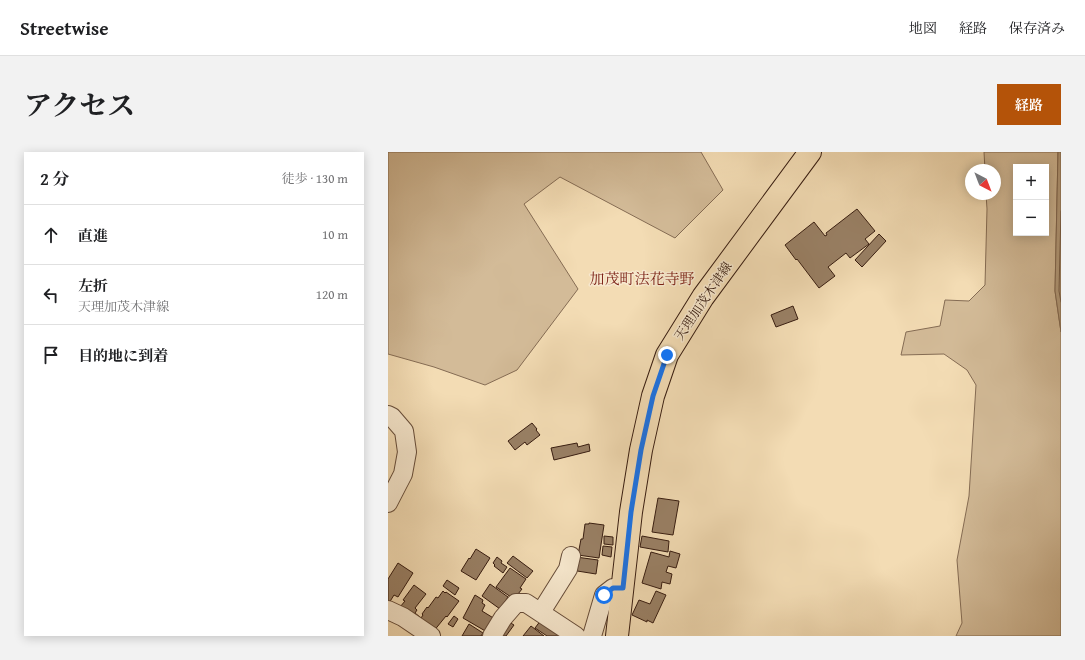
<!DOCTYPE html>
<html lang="ja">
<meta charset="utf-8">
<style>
:root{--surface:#fff;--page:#f2f2f2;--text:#202124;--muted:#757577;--line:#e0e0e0;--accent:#b45309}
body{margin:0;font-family:"Gentium Book Plus","Noto Serif JP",serif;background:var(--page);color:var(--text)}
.controls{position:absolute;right:12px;top:12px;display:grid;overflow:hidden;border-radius:0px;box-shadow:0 2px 10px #0003}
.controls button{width:36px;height:36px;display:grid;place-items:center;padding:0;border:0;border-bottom:1px solid var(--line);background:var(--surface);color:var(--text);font:20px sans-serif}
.compass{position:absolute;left:577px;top:12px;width:36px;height:36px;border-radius:50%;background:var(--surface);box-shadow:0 2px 10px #0003;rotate:138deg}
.stop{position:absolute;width:12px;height:12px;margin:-9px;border:3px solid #1a73e8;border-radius:50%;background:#fff}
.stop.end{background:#1a73e8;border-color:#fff;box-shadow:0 1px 4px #0008}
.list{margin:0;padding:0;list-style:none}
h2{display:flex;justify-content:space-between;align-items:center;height:52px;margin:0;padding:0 16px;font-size:17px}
h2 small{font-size:13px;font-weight:400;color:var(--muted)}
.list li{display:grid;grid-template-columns:26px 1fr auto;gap:12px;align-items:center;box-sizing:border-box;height:60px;padding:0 16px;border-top:1px solid var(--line)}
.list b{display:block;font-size:15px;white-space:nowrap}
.list p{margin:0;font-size:13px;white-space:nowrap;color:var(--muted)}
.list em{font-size:13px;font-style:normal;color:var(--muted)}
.icon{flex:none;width:22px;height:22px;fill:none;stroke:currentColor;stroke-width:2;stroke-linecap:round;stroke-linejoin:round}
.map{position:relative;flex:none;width:673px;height:484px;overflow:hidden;border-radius:0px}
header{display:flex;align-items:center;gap:24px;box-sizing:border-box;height:56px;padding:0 20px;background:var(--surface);border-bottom:1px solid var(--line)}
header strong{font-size:19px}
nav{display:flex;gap:22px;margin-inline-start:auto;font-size:14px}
.intro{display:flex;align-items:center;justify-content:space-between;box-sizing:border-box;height:96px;padding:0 24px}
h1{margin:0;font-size:28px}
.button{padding:10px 18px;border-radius:0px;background:var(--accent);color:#fff;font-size:14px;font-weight:700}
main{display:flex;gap:24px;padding:0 24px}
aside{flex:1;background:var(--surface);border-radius:0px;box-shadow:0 2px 10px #0003}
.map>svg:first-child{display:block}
.green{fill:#d3bb98;stroke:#856c54;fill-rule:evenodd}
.water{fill:#b39b7c;stroke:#816851}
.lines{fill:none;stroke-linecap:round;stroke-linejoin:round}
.shore{stroke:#755c46;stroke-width:1}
.building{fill:#998065;stroke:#371c10}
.minor-casing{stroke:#664c39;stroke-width:20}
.major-casing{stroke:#371c10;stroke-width:24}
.minor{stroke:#f7e8ce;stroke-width:18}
.major{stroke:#f3dcb4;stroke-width:22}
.route{stroke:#1a73e8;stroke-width:5}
.labels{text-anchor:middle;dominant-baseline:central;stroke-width:3;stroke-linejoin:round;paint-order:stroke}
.street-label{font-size:13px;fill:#371c10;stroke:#f7e8ce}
.quarter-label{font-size:15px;fill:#7a1f14;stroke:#f7e8ce}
</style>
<header>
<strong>Streetwise</strong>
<nav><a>地図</a><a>経路</a><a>保存済み</a></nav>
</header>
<div class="intro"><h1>アクセス</h1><a class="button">経路</a></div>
<main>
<aside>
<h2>2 分<small>徒歩 · 130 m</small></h2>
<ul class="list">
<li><svg class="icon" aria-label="ahead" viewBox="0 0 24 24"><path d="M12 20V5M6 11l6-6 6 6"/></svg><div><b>直進</b></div><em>10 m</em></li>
<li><svg class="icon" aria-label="left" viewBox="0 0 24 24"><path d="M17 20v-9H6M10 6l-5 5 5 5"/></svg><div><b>左折</b><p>天理加茂木津線</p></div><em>120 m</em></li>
<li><svg class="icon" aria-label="arrive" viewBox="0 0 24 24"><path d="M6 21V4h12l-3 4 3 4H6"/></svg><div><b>目的地に到着</b></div></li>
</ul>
</aside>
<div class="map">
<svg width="673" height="484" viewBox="0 0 673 484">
<rect width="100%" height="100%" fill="#f3dcb4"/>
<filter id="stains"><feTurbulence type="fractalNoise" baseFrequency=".005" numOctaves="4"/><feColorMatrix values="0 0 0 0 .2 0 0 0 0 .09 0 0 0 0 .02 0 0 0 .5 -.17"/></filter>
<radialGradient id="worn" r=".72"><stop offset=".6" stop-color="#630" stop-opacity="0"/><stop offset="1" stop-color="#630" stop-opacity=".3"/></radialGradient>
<!-- green -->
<path class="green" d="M0,0H313L335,38L287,86L172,25L136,52L190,137L129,218L97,233L46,215L0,202Z
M596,0H670L667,139L673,180V484H568L574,471L569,408L581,344L588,233L579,218L556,202L513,203L518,180L552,174L557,148L581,149L597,133L599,57L598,42H607V18H597ZM628,15H658V81H628Z"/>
<!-- water -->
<path class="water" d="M670,0H673V180L667,139Z"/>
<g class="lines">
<!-- shore -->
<path class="shore" d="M673,59L671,139L673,150"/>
</g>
<!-- building -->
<path class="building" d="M469,57L487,79L477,87L481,92L462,106L458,101L440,115L447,124L431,136L409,107L408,108L397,93L426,70L437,84L439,83L438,81Z
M491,82L498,89L474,115L467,108Z
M405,154L410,167L388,175L383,163Z
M144,271L149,277L148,278L152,283L139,293L137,290L127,298L120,289Z
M189,291L190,295L201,292L202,299L166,308L163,296Z
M270,346L291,349L285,383L264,380Z
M201,371L216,373L211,406L190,403L193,387H195L197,372H201Z
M216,384L225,385V393L216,392Z
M254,384L281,389L280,400L252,395Z
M215,394L224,395L223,405L214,403Z
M88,397L102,406L88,428L73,419L81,406L82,407Z
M282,399L292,402L288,416L280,414L278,420L284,422L282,432L274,430L273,437L254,431L263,400L281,405Z
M125,404L145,419L139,426L119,411Z
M109,405L114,409L113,411L119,415L115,421L106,414L107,413L105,411Z
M188,405L210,408L208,422L183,418Z
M10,411L25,421L10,445L6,443L1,451L0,450V427Z
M122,416L138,427L132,436L134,437L126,447L108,435Z
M59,428L71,436L67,443L55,434Z
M102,432L120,445L112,457L94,444Z
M26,433L38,442L27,456L29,458L27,461L33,466L35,463L34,462L39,455L40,456L48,445L50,446L55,439L57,441L58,440L71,449L59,465L58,464L45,480L12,455L17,449L15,448Z
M268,439L278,443L265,471L259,468V470L244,463L251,448L262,452Z
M87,443L95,448L94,451L97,453L94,459L107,467L99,480L75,466Z
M66,464L70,467L65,475L60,472Z
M153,468L174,484H159L147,476Z
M121,470L126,473L118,484H108Z
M81,472L95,481L93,484H74Z
M143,474L156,484H135Z"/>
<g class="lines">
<!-- minor casing -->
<g class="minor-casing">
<path id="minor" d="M0,263L4,265L16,279L19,300L15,322L0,351
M0,458L15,465L43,484
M153,460L180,417L183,404
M104,484L115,466L128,451H138L188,484
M204,484L216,443L225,436H235"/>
</g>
<!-- major casing -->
<g class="major-casing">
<path id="major" d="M229,484L243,360L253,298L265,244L279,203L315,145L422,0"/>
</g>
<!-- minor -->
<use href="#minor" class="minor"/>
<!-- major -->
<use href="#major" class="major"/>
</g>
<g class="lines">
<!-- route -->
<path class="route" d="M216,443L225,436H235L243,360L253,298L265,244L279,203"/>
</g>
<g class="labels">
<!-- street labels -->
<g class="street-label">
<text transform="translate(315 149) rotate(-56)">天理加茂木津線</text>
</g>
<!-- quarter labels -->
<g class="quarter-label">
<text x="254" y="126">加茂町法花寺野</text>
</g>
</g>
<rect width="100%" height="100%" filter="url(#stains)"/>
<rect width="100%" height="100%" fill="url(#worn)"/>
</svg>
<div class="controls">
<button>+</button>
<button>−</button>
</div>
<svg class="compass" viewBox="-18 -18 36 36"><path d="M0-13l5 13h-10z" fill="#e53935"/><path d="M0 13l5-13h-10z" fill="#757577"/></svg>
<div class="stop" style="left:216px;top:443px"></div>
<div class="stop end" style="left:279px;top:203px"></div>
</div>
</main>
